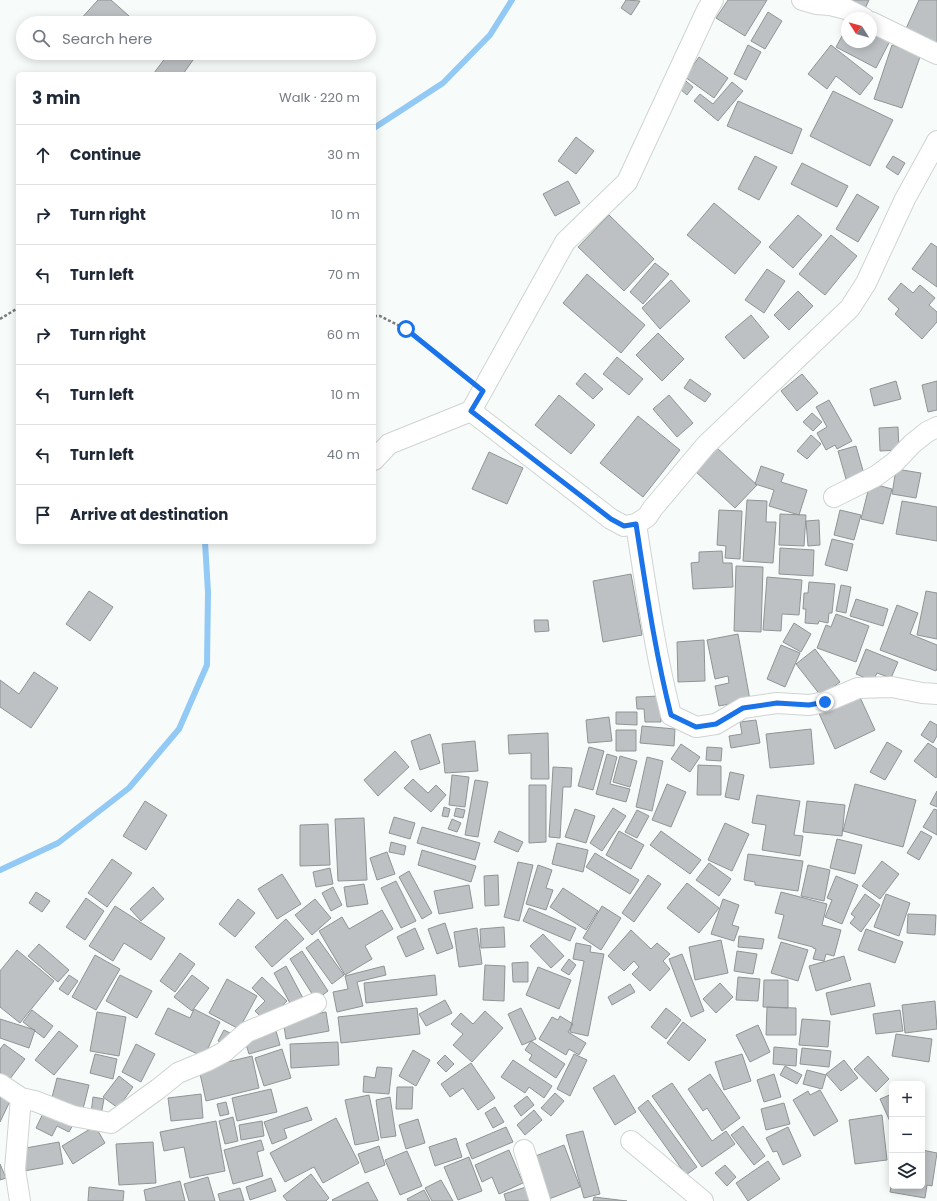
<!DOCTYPE html>
<meta charset="utf-8">
<style>
:root{--surface:#fff;--page:#f2f2f3;--text:#1f2937;--muted:#747a83;--line:#e0e1e3}
body{margin:0;font-family:Poppins,sans-serif;background:var(--page);color:var(--text)}
.controls{position:absolute;right:12px;bottom:12px;display:grid;overflow:hidden;border-radius:6px;box-shadow:0 2px 10px #0003}
.controls button{width:36px;height:36px;display:grid;place-items:center;padding:0;border:0;border-bottom:1px solid var(--line);background:var(--surface);color:var(--text);font:20px sans-serif}
.compass{position:absolute;left:841px;top:12px;width:36px;height:36px;border-radius:50%;background:var(--surface);box-shadow:0 2px 10px #0003;rotate:307deg}
.stop{position:absolute;width:12px;height:12px;margin:-9px;border:3px solid #1a73e8;border-radius:50%;background:#fff}
.stop.end{background:#1a73e8;border-color:#fff;box-shadow:0 1px 4px #0008}
.list{margin:0;padding:0;list-style:none}
h2{display:flex;justify-content:space-between;align-items:center;height:52px;margin:0;padding:0 16px;font-size:17px}
h2 small{font-size:13px;font-weight:400;color:var(--muted)}
.list li{display:grid;grid-template-columns:26px 1fr auto;gap:12px;align-items:center;box-sizing:border-box;height:60px;padding:0 16px;border-top:1px solid var(--line)}
.list b{display:block;font-size:15px;white-space:nowrap}
.list em{font-size:13px;font-style:normal;color:var(--muted)}
.icon{flex:none;width:22px;height:22px;fill:none;stroke:currentColor;stroke-width:2;stroke-linecap:round;stroke-linejoin:round}
.map{position:relative;flex:none;width:937px;height:1201px;overflow:hidden}
.search{position:absolute;background:var(--surface);box-shadow:0 2px 10px #0003;left:16px;top:16px;width:360px;height:44px;display:flex;align-items:center;gap:10px;box-sizing:border-box;padding:0 14px;border-radius:22px;color:var(--muted);font-size:15px}
.panel{position:absolute;background:var(--surface);box-shadow:0 2px 10px #0003;left:16px;top:72px;width:360px;height:472px;border-radius:6px}
.map>svg:first-child{display:block}
.lines{fill:none;stroke-linecap:round;stroke-linejoin:round}
.stream{stroke:#93c9f5;stroke-width:6}
.building{fill:#bdc1c3;stroke:#909495}
.minor-casing{stroke:#cfd4d3;stroke-width:22}
.path{stroke:#7a7d7d;stroke-width:2.5;stroke-dasharray:3 2;stroke-linecap:butt}
.minor{stroke:#fff;stroke-width:20}
.route{stroke:#1a73e8;stroke-width:5}
</style>
<div class="map">
<svg width="937" height="1201" viewBox="0 0 937 1201">
<rect width="100%" height="100%" fill="#f7fcfb"/>
<g class="lines">
<!-- stream -->
<path class="stream" d="M374,128L443,83L490,35L512,0
M0,870L58,843L129,788L179,729L207,665L208,592L205,542"/>
</g>
<!-- building -->
<path class="building" d="M98,0H111L137,23H80L78,22Z
M626,0L640,1L631,15L621,8Z
M728,0H767L745,36L716,18Z
M837,0H869L864,11Z
M919,0H937V49L904,33Z
M768,12L782,21L765,49L751,41Z
M871,26L892,37L876,68L836,47L847,27V42H871Z
M748,45L761,52L746,80L734,74Z
M831,45L873,78L860,95L836,76L827,89L808,74Z
M892,45L921,54L902,108L874,99Z
M169,53H198L183,74H155L154,73Z
M699,57L728,78L714,98L685,77Z
M680,76L693,87L687,95L674,84Z
M732,82L743,91L718,121L694,101L700,94L713,104Z
M833,91L893,120L870,166L810,136Z
M738,101L802,129L792,154L727,126Z
M576,137L594,151L576,174L558,161Z
M755,156L777,167L759,200L738,189Z
M893,156L905,163L898,175L886,167Z
M802,163L848,186L837,207L791,184Z
M568,181L580,203L555,216L543,194Z
M857,194L879,207L858,242L836,229Z
M714,203L761,242L735,274L687,235Z
M609,215L654,259L624,291L578,247Z
M798,215L822,235L793,268L769,247Z
M831,235L857,256L825,295L799,274Z
M931,243L937,247V287L912,269Z
M655,263L669,274L643,304L630,292Z
M767,269L785,281L764,313L745,300Z
M587,274L645,325L621,353L563,303Z
M671,280L690,301L660,329L642,308Z
M901,283L913,293L920,285L935,298L929,305L937,312V322L922,339L895,314L899,309L888,299Z
M798,291L813,306L789,330L774,315Z
M751,315L769,337L744,359L725,337Z
M658,333L684,359L662,381L636,355Z
M617,357L643,379L629,395L603,374Z
M585,373L603,389L593,399L576,384Z
M802,374L818,393L797,411L781,391Z
M690,379L711,394L705,402L684,388Z
M896,381L901,399L874,406L870,389Z
M937,381V410L928,412L922,385Z
M559,395L595,425L571,454L535,425Z
M669,395L693,423L677,437L653,409Z
M829,400L852,441L837,449L835,445L826,450L817,433L827,427L816,407Z
M812,413L822,422L813,431L803,422Z
M638,416L680,450L643,497L600,463Z
M898,427L899,450L880,451L879,428Z
M811,435L821,444L807,459L797,451Z
M856,446L864,474L846,479L838,451Z
M716,447L757,485L735,508L694,470Z
M489,452L523,468L507,504L472,489Z
M761,466L784,474L781,482L807,490L799,515L769,506L774,490L755,484Z
M896,469L921,473L916,498L892,494Z
M870,483L892,489L883,524L861,519Z
M747,500L767,501L766,522H776L773,563L743,561Z
M902,501L937,507V541L896,534Z
M719,510L742,511L740,559L725,558L726,546L717,545Z
M840,510L861,515L854,540L834,535Z
M780,514L806,515L804,546L779,545Z
M819,520L820,545L808,546L806,521Z
M832,539L853,544L847,571L825,565Z
M780,548L814,550L813,576L779,574Z
M722,551L723,563H732L733,587L693,589L691,563L699,562V552Z
M736,566L763,567L761,632L734,631Z
M631,574L642,635L603,642L593,581Z
M767,577L802,580L799,615L782,614L781,631L763,630Z
M809,582L835,584L832,613H829L828,623L819,621L818,624L805,623L806,609H803L804,593H808Z
M841,585L851,587L846,613L836,611Z
M89,591L113,607L90,641L66,624Z
M926,591L937,593V639L917,635Z
M856,599L888,609L883,626L850,616Z
M897,605L918,613L910,634L937,645V668L936,671L880,650Z
M836,614L869,626L856,662L817,648L826,625L831,627Z
M534,620H548L549,631L535,632Z
M794,623L811,634L801,652L783,642Z
M738,634L750,700L719,706L715,686L729,683L728,676L715,679L707,640Z
M704,640L705,681L678,682L677,642Z
M781,645L800,653L785,687L767,679Z
M815,649L840,682L821,696L796,664Z
M866,649L898,662L891,678L877,673L873,681L856,674Z
M34,672L58,688L31,728L0,707V680L19,694Z
M858,693L875,730L835,749L818,711Z
M660,696L661,722H645L644,709H637L636,697Z
M616,712H637V725L616,724Z
M609,717L612,741L588,743L586,720Z
M756,720L760,743L731,748L729,736L742,734L740,722Z
M930,721L937,725V736L933,743L921,735Z
M642,726L675,729L674,746L640,743Z
M811,729L814,764L770,768L766,734Z
M616,730H636V751H616Z
M548,733L549,779H531V753L509,754L508,735Z
M430,734L440,763L420,770L411,741Z
M475,741L478,771L445,773L442,744Z
M887,742L902,751L885,780L870,772Z
M928,743L937,749V776L936,778L914,761Z
M681,744L700,757L690,772L671,759Z
M589,747L604,751L593,790L578,786Z
M707,747L722,748L721,761L706,760Z
M395,751L409,767L378,796L364,780Z
M607,754L617,757L610,784L630,789L626,802L596,794Z
M620,756L637,761L630,787L613,782Z
M647,757L663,761L652,811L636,807Z
M698,765L721,766V795H697Z
M553,767L572,768L571,787H563L560,838L549,837Z
M730,772L744,775L739,800L725,797Z
M452,775L469,777L465,807L449,805Z
M413,779L428,793L436,785L446,795L431,812L404,788Z
M475,780L488,782L478,837L465,835Z
M667,784L686,792L671,827L652,820Z
M855,784L916,800L903,847L843,831Z
M529,785H546V842L529,843Z
M937,791V807L930,804Z
M757,795L800,801L794,835L803,836L800,856L762,850L766,825L752,823Z
M145,801L167,815L146,850L123,836Z
M807,801L845,805L842,836L803,832Z
M444,807L450,809L448,817L442,816Z
M456,808L465,810L463,818L454,816Z
M613,808L626,816L602,851L590,843Z
M575,809L595,816L586,843L565,837Z
M934,809L937,810V835L923,827Z
M637,810L649,816L637,838L625,832Z
M394,817L415,823L410,839L389,833Z
M364,818L367,880L338,881L335,819Z
M452,819L461,823L457,832L448,829Z
M725,823L749,834L732,871L708,860Z
M328,824L330,865L300,866V825Z
M422,827L480,843L475,860L417,843Z
M499,831L523,842L518,852L494,842Z
M619,831L644,845L631,869L606,855Z
M661,831L701,860L690,874L650,845Z
M921,831L932,837L919,860L907,853Z
M837,839L862,845L855,874L830,868Z
M391,842L406,846L404,855L389,852Z
M557,843L588,850L583,872L552,864Z
M422,850L476,866L471,882L418,865Z
M387,852L395,874L377,880L370,858Z
M595,853L639,880L630,894L586,867Z
M748,854L803,861L798,891L755,885V882L744,880Z
M112,859L132,873L107,907L88,893Z
M882,861L899,874L880,899L862,886Z
M518,862L533,865L519,921L504,917Z
M709,863L731,879L719,896L696,880Z
M538,865L552,870L546,888L553,890L546,910L526,904Z
M808,865L830,870L824,901L801,896Z
M330,868L333,884L316,887L313,872Z
M409,871L432,913L422,919L399,877Z
M282,874L301,904L277,919L258,889Z
M498,875L499,905L485,906L484,876Z
M648,875L661,884L634,922L622,913Z
M836,876L858,885L842,924L825,917L832,900L827,898Z
M396,881L416,921L401,928L381,888Z
M687,883L719,908L699,933L667,908Z
M364,884L368,904L347,907L344,887Z
M469,885L473,908L439,914L434,891Z
M153,887L164,899L141,921L130,909Z
M333,887L342,905L331,911L322,893Z
M563,888L598,911L586,930L550,907Z
M36,892L50,901L42,912L29,903Z
M781,892L827,904L822,925L841,930L834,956L826,954L824,961L813,959L816,949L813,948V947L778,938L784,915L775,913Z
M865,894L880,905L861,932L850,923L855,917L851,914Z
M886,894L910,903L899,936L874,927Z
M86,898L104,911L85,940L66,927Z
M238,899L255,913L235,937L219,924Z
M315,899L331,918L312,935L295,915Z
M723,899L739,905L732,925L739,927L734,941L711,934Z
M115,906L165,938L151,960L124,943L113,961L89,946Z
M602,906L621,918L601,950L583,938Z
M529,908L576,928L570,941L523,921Z
M382,910L393,929L365,946L372,959L345,975L319,931L342,917L349,929Z
M908,914L936,915L935,935L907,933Z
M286,919L304,939L272,967L255,947Z
M445,923L453,948L437,954L428,929Z
M504,927L505,947L481,948L480,929Z
M415,928L424,949L406,957L397,937Z
M477,928L482,964L459,967L454,932Z
M866,929L903,942L895,963L858,950Z
M631,930L651,949L657,943L670,954L663,961L670,969L650,991L632,974L639,967L634,961L624,971L608,956Z
M543,934L564,956L551,968L530,946Z
M739,936L764,939L762,949L738,947Z
M318,939L344,975L332,984L306,948Z
M721,940L728,973L695,980L689,947Z
M781,942L808,950L798,981L771,973Z
M576,943L591,946L590,952L604,954L588,1036L570,1032L584,961L573,959Z
M39,944L69,970L58,982L28,956Z
M17,950L54,981L20,1023L0,1007V971Z
M302,951L328,991L316,1000L290,959Z
M737,951L757,954L753,974L734,971Z
M180,953L195,964L175,992L160,981Z
M682,954L704,1011L691,1017L669,959Z
M95,955L120,969L96,1010L72,997Z
M844,956L851,980L816,991L809,966Z
M569,959L576,965L569,975L561,970Z
M528,962V982H513L512,963Z
M485,965L505,966L504,1001L483,1000Z
M286,966L304,1000L292,1007L274,973Z
M384,966L386,975L357,982L363,1006L337,1012L333,992L348,989L345,976Z
M538,967L571,980L559,1009L526,995Z
M69,975L78,981L68,995L59,989Z
M120,975L152,991L137,1018L106,1001Z
M192,975L209,988L192,1011L174,997Z
M435,975L437,995L366,1003L364,983Z
M262,977L287,1001L266,1022L255,1011L265,1001L252,988Z
M738,977L760,979L758,1001L736,1000Z
M227,979L257,996L239,1029L209,1013Z
M764,980H788V1008L763,1007Z
M720,983L733,997L716,1013L703,999Z
M870,983L875,1006L831,1015L826,993Z
M630,984L635,992L612,1005L608,997Z
M445,1000L452,1013L426,1026L419,1014Z
M935,1001L937,1029L905,1033L902,1005Z
M767,1007L796,1008V1035H766Z
M168,1008L190,1018L194,1009L220,1022L204,1057L155,1034Z
M417,1008L420,1034L341,1043L338,1017Z
M521,1008L536,1039L522,1045L508,1014Z
M666,1008L681,1020L666,1039L651,1027Z
M32,1010L53,1026L44,1038L23,1022Z
M900,1010L903,1031L876,1034L873,1014Z
M485,1011L503,1028L472,1062L453,1045L463,1034L451,1024L461,1013L473,1024Z
M97,1012L126,1017L119,1056L90,1051Z
M326,1012L329,1031L286,1039L283,1020Z
M560,1016L573,1024L568,1032L586,1043L579,1055L569,1049L566,1055L539,1039L552,1017L558,1020Z
M0,1019L35,1030L29,1048L0,1038Z
M802,1019L830,1021L828,1047L799,1045Z
M683,1022L706,1040L689,1061L667,1043Z
M758,1025L770,1052L750,1062L736,1035Z
M224,1030L230,1033L224,1044L218,1041Z
M59,1031L78,1046L54,1075L35,1060Z
M276,1031L280,1045L249,1054L245,1041Z
M896,1034L932,1039L929,1062L892,1056Z
M531,1041L565,1064L556,1078L529,1060L532,1055L525,1050Z
M338,1042L339,1065L291,1068L290,1044Z
M4,1044L25,1059L6,1084L0,1080V1049Z
M136,1044L155,1054L141,1082L122,1072Z
M774,1047L797,1049L796,1066L773,1064Z
M802,1048L831,1051L829,1067L800,1064Z
M282,1049L291,1078L264,1086L255,1058Z
M413,1050L430,1060L416,1086L399,1076Z
M95,1054L117,1059L113,1079L90,1073Z
M574,1054L587,1060L570,1096L557,1089Z
M742,1054L751,1081L724,1090L715,1062Z
M445,1055L454,1064L446,1072L437,1063Z
M252,1056L259,1088L206,1101L199,1069Z
M868,1056L889,1079L876,1092L854,1069Z
M513,1060L552,1086L544,1098L529,1087L525,1093L501,1077Z
M844,1060L858,1078L841,1091L826,1074Z
M471,1063L495,1098L478,1110L463,1088L450,1097L441,1084Z
M785,1066L802,1075L797,1084L780,1075Z
M377,1067L392,1068L389,1094L363,1092L364,1076L375,1078Z
M807,1070L826,1075L822,1089L803,1084Z
M710,1074L740,1118L722,1131L707,1108L703,1111L688,1089Z
M774,1074L781,1097L764,1102L757,1080Z
M614,1075L636,1112L615,1125L593,1088Z
M119,1076L133,1087L118,1108L103,1097Z
M57,1078L89,1085L82,1113L50,1105Z
M672,1083L712,1141L726,1131L735,1144L702,1167L652,1096Z
M397,1087H413L412,1109H396Z
M271,1089L277,1112L237,1121L232,1098Z
M820,1090L838,1121L814,1136L793,1100L808,1091L810,1095Z
M555,1093L564,1101L551,1116L541,1108Z
M0,1094L11,1099L0,1122Z
M201,1094L203,1118L171,1121L168,1098Z
M892,1094V1126L880,1099Z
M369,1095L379,1140L355,1145L345,1100Z
M527,1096L534,1105L521,1116L514,1106Z
M93,1097L104,1099L101,1115L91,1113Z
M390,1097L396,1136L381,1138L376,1100Z
M648,1100L697,1167L686,1175L638,1108Z
M226,1102L229,1114L220,1116L217,1104Z
M784,1103L790,1124L766,1130L761,1109Z
M46,1107L75,1121L69,1132L57,1126L52,1136L36,1128Z
M307,1107L312,1120L284,1129L287,1138L272,1144L264,1122Z
M495,1107L504,1122L493,1128L485,1113Z
M534,1110L542,1120L525,1135L517,1125Z
M882,1115L887,1160L855,1164L849,1120Z
M233,1117L238,1141L225,1144L219,1121Z
M336,1118L359,1163L323,1183L314,1167L285,1182L270,1153Z
M418,1119L425,1143L406,1149L399,1125Z
M216,1121L225,1171L190,1178L184,1147L164,1151L160,1132Z
M262,1121L264,1136L241,1140L239,1125Z
M95,1126L105,1143L73,1164L62,1146Z
M743,1126L765,1156L754,1165L731,1135Z
M506,1127L513,1142L472,1159L466,1144Z
M788,1127L801,1156L783,1165L777,1151L773,1152L766,1138Z
M583,1131L600,1194L584,1198L566,1135Z
M456,1138L462,1157L435,1166L429,1147Z
M261,1140L264,1150L257,1152L263,1176L233,1184L224,1150Z
M59,1142L63,1164L24,1171L20,1149Z
M153,1142L156,1183L119,1185L116,1144Z
M564,1145L580,1187L549,1199L533,1157Z
M379,1146L385,1165L365,1173L358,1154Z
M509,1150L523,1183L499,1194L492,1177L482,1182L475,1165Z
M922,1150L937,1153L932,1186L927,1185L925,1198L890,1192L892,1181V1186H922Z
M407,1151L422,1186L400,1195L385,1160Z
M469,1157L482,1191L458,1200L444,1167Z
M768,1161L780,1179L748,1201L736,1183Z
M0,1164L6,1178L0,1180Z
M725,1165L736,1177L727,1186L715,1173Z
M311,1174L329,1198L326,1201H287L283,1196Z
M208,1177L215,1201H189L184,1184Z
M271,1178L276,1191L250,1200L246,1187Z
M441,1180L453,1201H432L425,1188Z
M180,1181L185,1201H146L144,1190Z
M368,1182L378,1201H333L332,1200Z
M89,1187L124,1191L123,1201H88Z
M526,1187L531,1201H506L504,1194Z
M240,1188L244,1201H220L218,1194Z
M424,1190L430,1201H408L407,1199Z
M594,1197L627,1201H593Z"/>
<g class="lines">
<!-- minor casing -->
<g class="minor-casing">
<path id="minor" d="M802,0L816,4L830,5L846,9L864,18
M871,22L937,54
M471,411L611,519L624,526L636,524L647,517L653,508L706,445L850,308L866,283L905,199L937,141
M374,460L389,444L471,411L565,242L627,182L707,10L713,0
M834,497L876,476L895,462L912,444L927,432L937,427
M636,524C646,588 655,652 671,715L696,727L716,724L743,708L777,703L809,705L825,702L858,688L892,687L922,693L937,694
M0,1084L21,1098L35,1101L73,1116L111,1123L158,1089L178,1073L209,1060L224,1052L247,1032L316,1003
M631,1141L703,1201
M524,1150L540,1201
M20,1201L15,1169L21,1098"/>
</g>
<!-- path -->
<path class="path" d="M374,316H380L406,329L467,378
M0,319L18,308"/>
<!-- minor -->
<use href="#minor" class="minor"/>
</g>
<g class="lines">
<!-- route -->
<path class="route" d="M406,329L483,391L471,411L611,519L624,526L636,524C646,588 655,652 671,715L696,727L716,724L743,708L777,703L809,705L825,702"/>
</g>
</svg>
<div class="controls">
<button>+</button>
<button>−</button>
<button><svg class="icon" aria-label="layers" viewBox="0 0 24 24"><path d="M12 4l9 5-9 5-9-5zM3 14l9 5 9-5"/></svg></button>
</div>
<svg class="compass" viewBox="-18 -18 36 36"><path d="M0-13l5 13h-10z" fill="#e53935"/><path d="M0 13l5-13h-10z" fill="#747a83"/></svg>
<div class="stop" style="left:406px;top:329px"></div>
<div class="stop end" style="left:825px;top:702px"></div>
<div class="search"><svg class="icon" aria-label="search" viewBox="0 0 24 24"><circle cx="10" cy="10" r="6"/><path d="M15 15l6 6"/></svg>Search here</div>
<section class="panel">
<h2>3 min<small>Walk · 220 m</small></h2>
<ul class="list">
<li><svg class="icon" aria-label="ahead" viewBox="0 0 24 24"><path d="M12 20V5M6 11l6-6 6 6"/></svg><div><b>Continue</b></div><em>30 m</em></li>
<li><svg class="icon" aria-label="right" viewBox="0 0 24 24"><path d="M7 20v-9h11M14 6l5 5-5 5"/></svg><div><b>Turn right</b></div><em>10 m</em></li>
<li><svg class="icon" aria-label="left" viewBox="0 0 24 24"><path d="M17 20v-9H6M10 6l-5 5 5 5"/></svg><div><b>Turn left</b></div><em>70 m</em></li>
<li><svg class="icon" aria-label="right" viewBox="0 0 24 24"><path d="M7 20v-9h11M14 6l5 5-5 5"/></svg><div><b>Turn right</b></div><em>60 m</em></li>
<li><svg class="icon" aria-label="left" viewBox="0 0 24 24"><path d="M17 20v-9H6M10 6l-5 5 5 5"/></svg><div><b>Turn left</b></div><em>10 m</em></li>
<li><svg class="icon" aria-label="left" viewBox="0 0 24 24"><path d="M17 20v-9H6M10 6l-5 5 5 5"/></svg><div><b>Turn left</b></div><em>40 m</em></li>
<li><svg class="icon" aria-label="arrive" viewBox="0 0 24 24"><path d="M6 21V4h12l-3 4 3 4H6"/></svg><div><b>Arrive at destination</b></div></li>
</ul>
</section>
</div>
